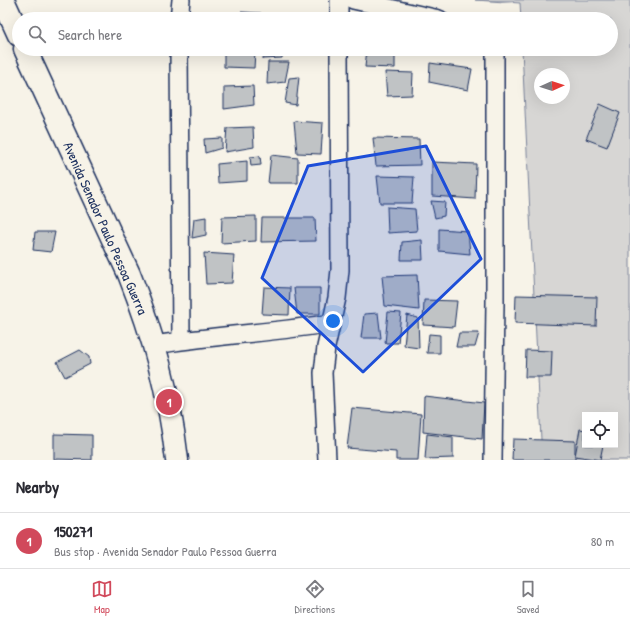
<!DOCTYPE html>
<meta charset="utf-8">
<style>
:root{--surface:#fff;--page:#f7f7f7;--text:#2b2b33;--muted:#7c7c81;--line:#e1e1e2;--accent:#d1495b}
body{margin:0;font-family:"Patrick Hand",sans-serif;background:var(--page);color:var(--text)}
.controls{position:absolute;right:12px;bottom:12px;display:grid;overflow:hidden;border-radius:0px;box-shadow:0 4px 16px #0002}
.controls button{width:36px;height:36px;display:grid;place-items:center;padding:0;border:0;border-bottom:1px solid var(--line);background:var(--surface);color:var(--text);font:20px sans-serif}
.compass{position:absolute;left:534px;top:68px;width:36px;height:36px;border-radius:50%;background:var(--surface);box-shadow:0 4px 16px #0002;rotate:87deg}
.you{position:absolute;left:333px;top:321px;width:14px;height:14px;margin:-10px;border:3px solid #fff;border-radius:50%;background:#1a73e8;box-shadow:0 0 0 6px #1a73e833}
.badge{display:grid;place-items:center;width:26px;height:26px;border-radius:50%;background:var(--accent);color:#fff;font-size:13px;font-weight:700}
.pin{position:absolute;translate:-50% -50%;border:2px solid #fff;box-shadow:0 1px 4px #0006}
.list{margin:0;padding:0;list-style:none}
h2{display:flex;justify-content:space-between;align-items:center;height:52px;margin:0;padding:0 16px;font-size:17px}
h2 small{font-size:13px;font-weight:400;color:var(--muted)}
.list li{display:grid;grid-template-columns:26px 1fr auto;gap:12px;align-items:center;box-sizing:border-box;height:56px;padding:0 16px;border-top:1px solid var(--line)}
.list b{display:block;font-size:15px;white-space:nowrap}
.list p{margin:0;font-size:13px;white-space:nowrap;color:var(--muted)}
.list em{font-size:13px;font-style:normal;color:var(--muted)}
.icon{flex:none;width:22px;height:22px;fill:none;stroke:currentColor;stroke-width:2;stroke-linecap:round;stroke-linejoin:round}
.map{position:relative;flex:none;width:630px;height:460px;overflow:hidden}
.search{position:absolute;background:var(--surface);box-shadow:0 4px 16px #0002;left:12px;right:12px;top:12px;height:44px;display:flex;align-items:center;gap:10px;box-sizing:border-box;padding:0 14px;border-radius:22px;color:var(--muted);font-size:15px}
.sheet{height:108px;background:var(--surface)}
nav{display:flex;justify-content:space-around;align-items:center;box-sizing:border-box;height:56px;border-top:1px solid var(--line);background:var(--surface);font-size:11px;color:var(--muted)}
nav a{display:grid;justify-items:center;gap:2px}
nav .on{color:var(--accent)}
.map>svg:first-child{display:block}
.green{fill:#d7d6d4;stroke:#798299;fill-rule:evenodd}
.building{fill:#c0c3c5;stroke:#1b2f5e}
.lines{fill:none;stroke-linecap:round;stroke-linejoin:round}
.minor-casing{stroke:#1b2f5e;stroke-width:20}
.major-casing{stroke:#1b2f5e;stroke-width:25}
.minor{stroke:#f7f3e8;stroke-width:17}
.major{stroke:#f7f3e8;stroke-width:22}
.marked{fill:#1d4ed8;fill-opacity:0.2;stroke:#1d4ed8;stroke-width:3;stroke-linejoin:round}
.labels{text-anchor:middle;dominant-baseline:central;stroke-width:3.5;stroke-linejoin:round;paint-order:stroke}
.street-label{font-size:14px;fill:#1b2f5e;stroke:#f7f3e8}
</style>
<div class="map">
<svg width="630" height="460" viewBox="0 0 630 460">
<rect width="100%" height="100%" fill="#f7f3e8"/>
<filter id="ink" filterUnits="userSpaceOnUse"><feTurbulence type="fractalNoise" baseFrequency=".025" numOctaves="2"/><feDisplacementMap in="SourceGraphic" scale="8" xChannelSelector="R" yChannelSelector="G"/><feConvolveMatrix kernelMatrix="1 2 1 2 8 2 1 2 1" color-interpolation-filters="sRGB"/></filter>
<g filter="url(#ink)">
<!-- green -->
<path class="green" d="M475,0H630V460H542L522,49H611V19H521L520,3ZM540,74H564V98H540ZM585,415H615V445H585Z"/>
<!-- building -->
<path class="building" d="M241,12L261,13V19H240Z
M279,15L312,19H279Z
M264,49H283L282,58L263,59Z
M367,49H395V68L365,67Z
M224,50L255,52L254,68L224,67Z
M268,62H289L285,82L267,84Z
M430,63L472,69L468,90L429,82Z
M385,72L413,73L412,95L387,96Z
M299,77L296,105L285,103L289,78Z
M253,86L254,105L224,109V87Z
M600,104L620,113L607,147L586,139Z
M294,121L323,123L321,154L297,153Z
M253,127L254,147L225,152L227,128Z
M222,138V148L205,153L204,139Z
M373,138L419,139L420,165L376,166Z
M271,155L298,158V183H268Z
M260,156L261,165L251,166L250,157Z
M247,161V181L218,183L217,164Z
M432,162L476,164L475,199L432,196Z
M377,176L414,177L412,203H380Z
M431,201L445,202L444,216L435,218Z
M387,207L415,209L417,231L388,233Z
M256,216V241L221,243L222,217Z
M206,217V235L192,238L194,219Z
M262,218H315L316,241L261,242Z
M439,229L468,231L470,254L439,251Z
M35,232H55L51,252L33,250Z
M422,240L423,260H401L402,242Z
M204,253L234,255L232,283L206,284Z
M417,275L419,310L385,306L382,276Z
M264,287L290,288L289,315L262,314Z
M294,288H320V314H297Z
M516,295L597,297L596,326L515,323Z
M424,300L457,301L454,327L423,325Z
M388,312L401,313L398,343H385Z
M378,313L381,338H361L364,314Z
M407,315L418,318L419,348L404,346Z
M459,333H479L475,347H456Z
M429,334L440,335V353H427Z
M80,350L89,357L90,364L65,377L57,362Z
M526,350L552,351L551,377H525Z
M424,396L484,403L482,439L423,432Z
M352,408L421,414L418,460H396V452L347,448Z
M580,429L585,430V445H603L600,460L575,456Z
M54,434L92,435V460L54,459Z
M427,434L453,437V458L425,459Z
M513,439L575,441V460H512Z"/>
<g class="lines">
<!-- minor casing -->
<g class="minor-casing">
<path id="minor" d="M339,0V19
M353,0L439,19
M179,19L181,0
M179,49L181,340
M155,345C213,335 273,333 331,323
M327,460L323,373L326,347L337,298L340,270L339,49
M493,460L495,302V49"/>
</g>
<!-- major casing -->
<g class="major-casing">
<path id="major" d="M3,0L19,35
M25,49L129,274C154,337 169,392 177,460"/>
</g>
<!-- minor -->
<use href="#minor" class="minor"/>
<!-- major -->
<use href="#major" class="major"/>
</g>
</g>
<!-- marked area -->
<path class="marked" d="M426,146L481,259L363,372L262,278L308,166Z"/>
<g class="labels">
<!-- street labels -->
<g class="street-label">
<text transform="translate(106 228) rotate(66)">Avenida Senador Paulo Pessoa Guerra</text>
</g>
</g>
</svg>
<div class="controls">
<button><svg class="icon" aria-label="locate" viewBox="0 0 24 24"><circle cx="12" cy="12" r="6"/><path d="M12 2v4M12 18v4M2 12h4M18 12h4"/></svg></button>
</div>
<svg class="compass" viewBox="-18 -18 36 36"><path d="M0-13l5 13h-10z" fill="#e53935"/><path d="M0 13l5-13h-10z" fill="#7c7c81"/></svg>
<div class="you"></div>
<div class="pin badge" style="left:169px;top:402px">1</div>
<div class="search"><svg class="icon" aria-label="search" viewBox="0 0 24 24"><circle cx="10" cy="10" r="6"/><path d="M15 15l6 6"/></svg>Search here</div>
</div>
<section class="sheet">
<h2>Nearby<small></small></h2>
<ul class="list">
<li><span class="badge">1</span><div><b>150271</b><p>Bus stop · Avenida Senador Paulo Pessoa Guerra</p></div><em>80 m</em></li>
</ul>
</section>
<nav>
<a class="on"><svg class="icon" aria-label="map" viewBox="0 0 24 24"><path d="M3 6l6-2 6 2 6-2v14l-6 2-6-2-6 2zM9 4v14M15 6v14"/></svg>Map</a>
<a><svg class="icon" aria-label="directions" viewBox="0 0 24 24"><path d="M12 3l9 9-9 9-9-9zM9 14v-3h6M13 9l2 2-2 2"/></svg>Directions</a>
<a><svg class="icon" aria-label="saved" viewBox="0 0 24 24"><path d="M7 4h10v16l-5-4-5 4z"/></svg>Saved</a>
</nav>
